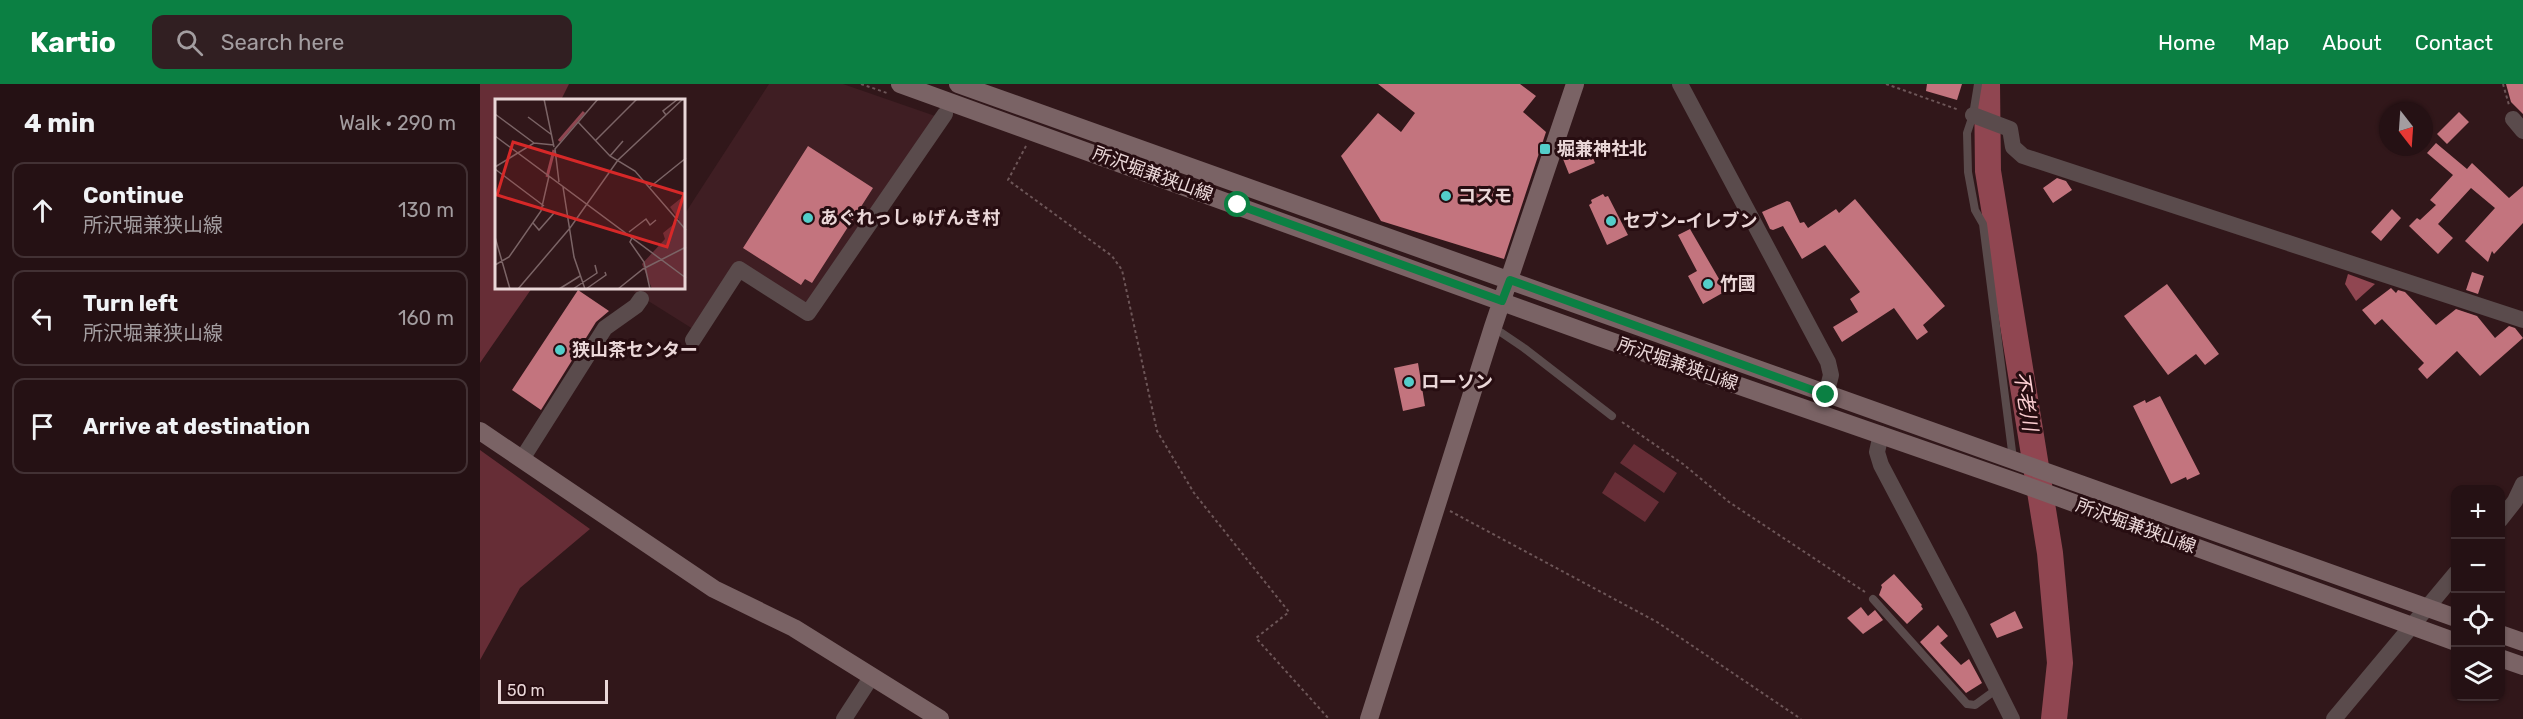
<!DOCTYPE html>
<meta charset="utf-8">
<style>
:root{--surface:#251114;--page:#311f22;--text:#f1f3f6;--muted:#a39da0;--line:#423134;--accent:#0b8043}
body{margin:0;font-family:Rubik,"Noto Sans JP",sans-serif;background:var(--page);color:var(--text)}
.controls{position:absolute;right:18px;bottom:18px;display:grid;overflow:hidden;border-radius:12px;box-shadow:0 2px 4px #0004}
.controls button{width:54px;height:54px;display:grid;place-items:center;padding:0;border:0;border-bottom:2px solid var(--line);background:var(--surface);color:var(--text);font:30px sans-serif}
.compass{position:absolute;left:1899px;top:18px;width:54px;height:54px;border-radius:50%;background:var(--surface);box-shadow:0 2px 4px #0004;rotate:163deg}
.scale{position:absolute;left:18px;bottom:15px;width:110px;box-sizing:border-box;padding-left:6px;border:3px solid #ead7d8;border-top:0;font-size:16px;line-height:21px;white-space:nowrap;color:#ead7d8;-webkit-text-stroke:4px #270d11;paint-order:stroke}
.stop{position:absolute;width:18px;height:18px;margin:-14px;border:4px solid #0b8043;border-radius:50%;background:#fff}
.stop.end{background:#0b8043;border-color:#fff;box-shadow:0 2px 6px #0008}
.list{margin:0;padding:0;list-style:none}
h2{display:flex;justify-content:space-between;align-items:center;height:78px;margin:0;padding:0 24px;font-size:26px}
h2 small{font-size:20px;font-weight:400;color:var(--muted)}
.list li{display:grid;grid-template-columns:39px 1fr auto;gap:18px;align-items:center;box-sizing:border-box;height:96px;margin:0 12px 12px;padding:0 12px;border:2px solid var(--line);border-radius:12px}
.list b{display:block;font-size:22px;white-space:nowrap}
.list p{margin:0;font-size:20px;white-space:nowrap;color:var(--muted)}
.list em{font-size:20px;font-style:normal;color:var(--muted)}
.icon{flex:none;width:33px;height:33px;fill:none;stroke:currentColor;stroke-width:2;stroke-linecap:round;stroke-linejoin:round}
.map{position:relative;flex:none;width:2043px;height:635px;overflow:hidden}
header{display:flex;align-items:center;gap:36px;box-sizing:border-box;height:84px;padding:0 30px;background:var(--accent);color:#fff}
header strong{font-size:28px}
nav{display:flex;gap:33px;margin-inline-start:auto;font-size:21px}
.search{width:420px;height:54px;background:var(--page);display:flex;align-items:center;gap:15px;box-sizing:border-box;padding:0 21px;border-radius:12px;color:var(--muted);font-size:22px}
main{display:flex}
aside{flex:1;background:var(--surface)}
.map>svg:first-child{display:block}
.built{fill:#3f1e23}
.green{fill:#662d36}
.water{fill:#904651}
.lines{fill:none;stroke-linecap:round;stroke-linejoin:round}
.river{stroke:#904651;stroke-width:26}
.building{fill:#c3747e}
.path{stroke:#6d5658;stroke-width:2;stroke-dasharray:3 3;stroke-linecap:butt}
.lane{stroke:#5a4b4c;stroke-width:8}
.street{stroke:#5a4b4c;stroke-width:16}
.secondary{stroke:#7a6365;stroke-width:18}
.route{stroke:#0b8043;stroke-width:8}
.poi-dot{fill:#53cdc9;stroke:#270d11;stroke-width:2}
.labels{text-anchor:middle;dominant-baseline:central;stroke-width:6;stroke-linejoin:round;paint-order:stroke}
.poi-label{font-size:18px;font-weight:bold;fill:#ead7d8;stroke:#270d11;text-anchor:start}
.street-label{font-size:18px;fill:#ead7d8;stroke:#270d11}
.water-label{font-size:20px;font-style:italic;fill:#fcced2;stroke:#270d11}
.inset-river{fill:none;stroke:#904651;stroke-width:3}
.inset-road{fill:none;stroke:#7b6466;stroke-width:1.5}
.view{fill:#d62828;fill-opacity:0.15;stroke:#d62828;stroke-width:3}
.inset-edge{fill:none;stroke:#ead7d8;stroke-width:3}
</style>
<header>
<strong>Kartio</strong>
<div class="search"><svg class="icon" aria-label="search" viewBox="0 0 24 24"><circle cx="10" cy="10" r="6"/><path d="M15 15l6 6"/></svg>Search here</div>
<nav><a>Home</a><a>Map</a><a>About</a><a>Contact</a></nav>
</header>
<main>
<aside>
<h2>4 min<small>Walk · 290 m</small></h2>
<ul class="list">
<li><svg class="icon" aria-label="ahead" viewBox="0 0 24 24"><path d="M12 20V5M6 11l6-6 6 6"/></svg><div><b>Continue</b><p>所沢堀兼狭山線</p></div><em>130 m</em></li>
<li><svg class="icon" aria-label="left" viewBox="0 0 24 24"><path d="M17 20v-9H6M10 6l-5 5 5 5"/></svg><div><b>Turn left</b><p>所沢堀兼狭山線</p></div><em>160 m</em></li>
<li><svg class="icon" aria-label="arrive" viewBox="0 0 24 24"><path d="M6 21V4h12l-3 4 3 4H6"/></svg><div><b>Arrive at destination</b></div></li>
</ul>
</aside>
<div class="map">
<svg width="2043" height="635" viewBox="0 0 2043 635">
<rect width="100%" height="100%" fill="#31171a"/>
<!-- built -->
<path class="built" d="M289,0H363L458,33L329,220L256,179L213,245L154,208L157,204H204V131Z"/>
<!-- green -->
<path class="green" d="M0,0H89L81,16H16V204H52L0,279Z
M1154,360L1197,389L1184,409L1140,379Z
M0,366L110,445L40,504L0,576Z
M1135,388L1179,418L1165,438L1122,409Z"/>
<!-- water -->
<path class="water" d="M1868,190L1895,200L1876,217L1865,200Z"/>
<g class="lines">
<!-- river -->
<path class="river" d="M1507,0L1508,87L1570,469L1580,579L1574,635"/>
</g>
<!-- building -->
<path class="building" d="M898,0H1040L1056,12L1043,28L1066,48L1024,175L901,137L861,72L898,29L921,48L935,29Z
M1447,0H1482L1477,16L1446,7Z
M2026,0H2043V30L2031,18Z
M1979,28L1989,38L1967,60L1957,50Z
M1956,59L1987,85L1992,79L2029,114L2043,102V139L2014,170L2012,167L2008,178L1985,157L2015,124L1991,104L1958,140L1973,154L1958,170L1929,142L1937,134L1940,136L1956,121L1950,116L1973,91L1947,69Z
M328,62L393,104L332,199L325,195L321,201L263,164Z
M1109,64L1115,79L1089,90L1083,75Z
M1577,94L1586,97L1592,106L1573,119L1563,104Z
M1123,110L1125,113L1128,112L1148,151L1127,161L1109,121L1112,119L1111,116Z
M1375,115L1465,222L1443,241L1448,248L1437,256L1414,224L1362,258L1353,243L1378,228L1370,215L1380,208L1345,161L1322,175L1303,142L1293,146L1290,145L1282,128L1307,117L1310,118L1320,139L1324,138L1328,144L1356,125L1359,129Z
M1912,125L1921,134L1901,157L1891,148Z
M1210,145L1246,207L1223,220L1208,192L1217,187L1198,151Z
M1992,188L2004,192L1998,210L1986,206Z
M1687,200L1739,270L1725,281L1716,270L1688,291L1644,232Z
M1911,204L1916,209L1918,206L1925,208L1956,241L1976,225L1997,232L2015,254L2029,242L2035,244L2043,254L2000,292L1977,267L1947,295L1938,285L1944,279L1902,235L1895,241L1882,226Z
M98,206L129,227L116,238L61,326L32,306Z
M938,279L945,322L923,327L914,284Z
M1680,312L1720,390L1707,396L1706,393L1691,400L1653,322L1665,316L1666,319Z
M1414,490L1442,521L1441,522L1443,525L1427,540L1399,511L1402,503L1401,501Z
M1381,523L1388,532L1395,526L1403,536L1383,550L1367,534Z
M1535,527L1543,544L1517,554L1510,540Z
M1458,541L1468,552L1460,559L1481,581L1489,575L1502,599L1486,609L1440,558Z"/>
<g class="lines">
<!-- path -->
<path class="path" d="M381,0L407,9
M1406,0L1479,26
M2023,0L2029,21
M546,62L528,96L632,172L642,186L677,347L714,409L809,528L776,554L849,635
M1142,338L1203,380L1249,418L1385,508
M970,427L1177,538L1321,635"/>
<!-- lane -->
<path class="lane" d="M1498,0L1493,31L1487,49L1488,88L1495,126L1503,140L1533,375
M1013,243L1044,264L1132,332
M1393,515L1487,620L1495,621L1517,605"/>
<!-- street -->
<path class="street" d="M1200,0L1348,278L1351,291L1346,311
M1493,31L1530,45L1533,63L1543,72L2043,236
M2033,35L2043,47
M213,256L259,185L328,229L465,30
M1401,350L1397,368L1401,381L1480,531L1532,635
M42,375L125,244L156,222L161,215
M2020,436L2035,417L2043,400
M364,635L392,592
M1854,635L1976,489"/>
<!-- secondary -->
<path class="secondary" d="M420,0L1119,253L1539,399L1976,558
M478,0L1976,534
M0,347L234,505L314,544L460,635
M2020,550L2043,558
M2020,574L2043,582
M889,635L1013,243L1095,0"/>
</g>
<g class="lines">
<!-- route -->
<path class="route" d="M758,121L1022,217L1030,196L1346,311"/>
</g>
<!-- markers -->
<g class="poi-dot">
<rect x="1059" y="59" width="12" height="12" rx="3"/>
<circle cx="966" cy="112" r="6"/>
<circle cx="328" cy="134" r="6"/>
<circle cx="1131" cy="137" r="6"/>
<circle cx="1228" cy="200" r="6"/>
<circle cx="80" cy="266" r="6"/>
<circle cx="929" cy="298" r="6"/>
</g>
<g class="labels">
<!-- poi labels -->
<g class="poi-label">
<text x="1077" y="65">堀兼神社北</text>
<text x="978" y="112">コスモ</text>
<text x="340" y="134">あぐれっしゅげんき村</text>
<text x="1143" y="137">セブン-イレブン</text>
<text x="1240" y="200">竹國</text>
<text x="92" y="266">狭山茶センター</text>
<text x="941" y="298">ローソン</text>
</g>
<!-- street labels -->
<g class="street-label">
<text transform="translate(673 90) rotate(20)">所沢堀兼狭山線</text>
<text transform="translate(1198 280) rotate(19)">所沢堀兼狭山線</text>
<text transform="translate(1656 442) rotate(20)">所沢堀兼狭山線</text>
</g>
<!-- water labels -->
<g class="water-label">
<text transform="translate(1546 317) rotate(81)">不老川</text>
</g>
</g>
<!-- overview -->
<g transform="translate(15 15)">
<rect width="190" height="190" fill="#31171a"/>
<path d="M190,96V190H157L147,165L170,140L168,134L184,121L175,108Z" fill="#662d36"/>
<path class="inset-river" d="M64,42L89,13M52,78L59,51"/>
<path class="inset-road" d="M49,0L59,48M0,15L39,44M171,16L168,12L183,0M33,18L57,36M83,23L115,57L140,72L191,131M0,37L191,179M100,42L142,0M115,57L128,42M0,68L39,44L59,46M0,70L49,107M64,83L60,50L103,0M68,88L79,158L90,190M155,88L191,59M38,124L44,131L59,114M134,133L151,120L155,126L161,121M0,138L15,190M137,139L135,143L149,163L155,190M0,166L14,158L46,112L54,77M23,190L75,129L123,61L188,0M64,190L85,177M78,190L102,174L100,166M91,190L111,176L110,173M123,190L148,170L191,148"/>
<path class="view" d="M18,43L189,95L172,148L2,96Z"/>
<rect width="190" height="190" class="inset-edge"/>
</g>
</svg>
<div class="controls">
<button>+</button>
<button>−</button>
<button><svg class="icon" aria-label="locate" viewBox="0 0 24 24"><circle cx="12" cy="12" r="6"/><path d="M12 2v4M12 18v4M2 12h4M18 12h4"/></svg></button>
<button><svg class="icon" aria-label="layers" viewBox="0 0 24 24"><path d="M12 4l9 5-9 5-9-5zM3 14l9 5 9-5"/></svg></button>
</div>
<svg class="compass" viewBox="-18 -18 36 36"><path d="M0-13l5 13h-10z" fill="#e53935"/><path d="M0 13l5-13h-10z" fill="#a39da0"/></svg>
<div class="scale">50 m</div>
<div class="stop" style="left:758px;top:121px"></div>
<div class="stop end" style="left:1346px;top:311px"></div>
</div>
</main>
